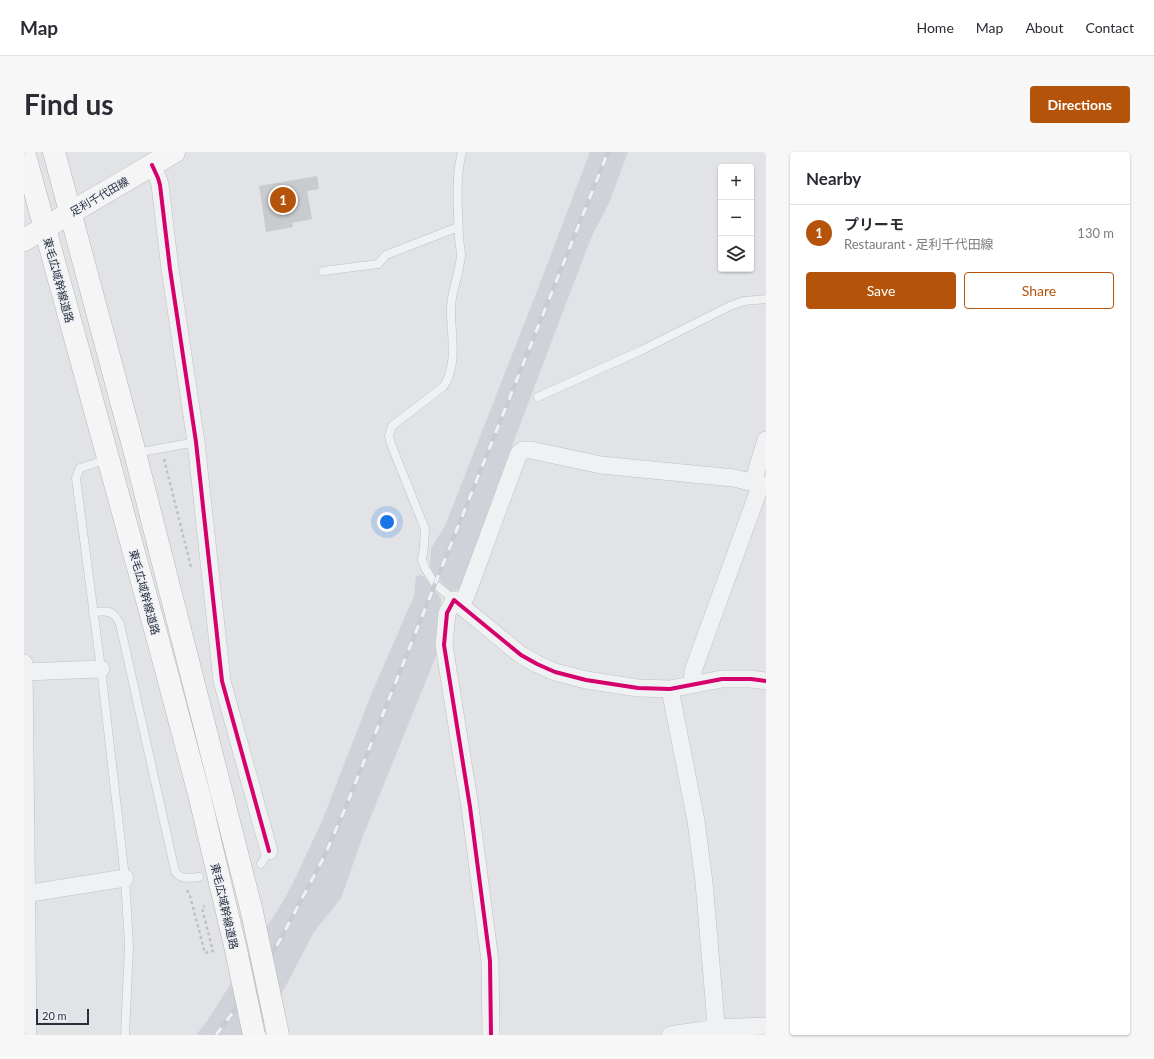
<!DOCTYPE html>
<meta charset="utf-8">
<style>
:root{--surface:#fff;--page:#f7f7f7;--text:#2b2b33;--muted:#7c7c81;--line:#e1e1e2;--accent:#b45309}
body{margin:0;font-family:Lato,"Noto Sans JP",sans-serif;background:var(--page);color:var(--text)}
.controls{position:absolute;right:12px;top:12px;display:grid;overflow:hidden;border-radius:4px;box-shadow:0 1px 3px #0004}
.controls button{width:36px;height:36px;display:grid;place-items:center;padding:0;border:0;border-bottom:1px solid var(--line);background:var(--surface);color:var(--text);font:20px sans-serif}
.scale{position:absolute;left:12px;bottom:10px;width:53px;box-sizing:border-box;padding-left:4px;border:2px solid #28303e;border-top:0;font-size:11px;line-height:14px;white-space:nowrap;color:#28303e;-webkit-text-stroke:3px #eef1f5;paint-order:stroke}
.you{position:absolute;left:363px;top:370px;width:14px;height:14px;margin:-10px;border:3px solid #fff;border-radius:50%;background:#1a73e8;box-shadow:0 0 0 6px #1a73e833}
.badge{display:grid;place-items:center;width:26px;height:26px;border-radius:50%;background:var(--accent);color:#fff;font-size:13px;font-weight:700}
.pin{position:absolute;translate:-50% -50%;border:2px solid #fff;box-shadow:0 1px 4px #0006}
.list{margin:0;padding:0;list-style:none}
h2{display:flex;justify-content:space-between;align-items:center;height:52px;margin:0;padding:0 16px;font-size:17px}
h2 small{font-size:13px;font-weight:400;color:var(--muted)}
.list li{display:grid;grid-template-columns:26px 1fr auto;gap:12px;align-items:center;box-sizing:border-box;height:56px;padding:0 16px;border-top:1px solid var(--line)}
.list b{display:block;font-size:15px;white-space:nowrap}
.list p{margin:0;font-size:13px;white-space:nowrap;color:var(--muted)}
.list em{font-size:13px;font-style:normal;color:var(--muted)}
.actions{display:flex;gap:8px;padding:12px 16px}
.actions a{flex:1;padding:9px 0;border:1px solid var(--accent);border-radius:4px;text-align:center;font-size:14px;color:var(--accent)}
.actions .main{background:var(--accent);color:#fff}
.icon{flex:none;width:22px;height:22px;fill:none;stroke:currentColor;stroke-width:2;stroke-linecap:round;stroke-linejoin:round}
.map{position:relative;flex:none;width:742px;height:883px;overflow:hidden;border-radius:4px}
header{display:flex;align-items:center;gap:24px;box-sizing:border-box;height:56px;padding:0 20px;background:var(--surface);border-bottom:1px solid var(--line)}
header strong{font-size:19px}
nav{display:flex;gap:22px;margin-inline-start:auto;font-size:14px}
.intro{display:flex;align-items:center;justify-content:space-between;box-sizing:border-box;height:96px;padding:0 24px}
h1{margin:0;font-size:28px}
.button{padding:10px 18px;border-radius:4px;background:var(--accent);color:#fff;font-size:14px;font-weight:700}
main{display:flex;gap:24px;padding:0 24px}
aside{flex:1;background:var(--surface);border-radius:4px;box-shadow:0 1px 3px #0004}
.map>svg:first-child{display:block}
.built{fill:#cfd2d9}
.building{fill:#c9cbce}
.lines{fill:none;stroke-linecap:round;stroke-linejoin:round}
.lane-casing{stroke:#bfc1c4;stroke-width:9}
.street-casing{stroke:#bfc1c4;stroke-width:18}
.primary-casing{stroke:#bdc0c3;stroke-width:23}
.highway-casing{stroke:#b3b6ba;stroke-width:23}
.path{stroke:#bfc1c6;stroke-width:2.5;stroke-dasharray:3 3;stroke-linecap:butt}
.lane{stroke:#f0f1f2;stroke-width:8}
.street{stroke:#f0f1f2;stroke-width:17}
.primary{stroke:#f5f5f6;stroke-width:22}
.highway{stroke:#f5f5f6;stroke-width:22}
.rail-casing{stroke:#c9cbce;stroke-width:4.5}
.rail{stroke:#eef1f5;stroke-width:3;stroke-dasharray:9;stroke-linecap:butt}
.highway-bridge-casing{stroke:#b3b6ba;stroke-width:23;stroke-linecap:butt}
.highway-bridge{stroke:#f5f5f6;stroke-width:22}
.cycleway-casing{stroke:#eef1f5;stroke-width:6}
.cycleway{stroke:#d6006c;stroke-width:4}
.labels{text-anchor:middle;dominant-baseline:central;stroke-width:3;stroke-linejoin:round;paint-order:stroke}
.street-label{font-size:11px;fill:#28303e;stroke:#eef1f5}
</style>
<header>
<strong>Map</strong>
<nav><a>Home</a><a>Map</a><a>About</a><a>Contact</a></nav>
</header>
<div class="intro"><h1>Find us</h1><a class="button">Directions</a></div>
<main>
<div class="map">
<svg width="742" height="883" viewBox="0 0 742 883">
<rect width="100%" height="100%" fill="#e1e3e6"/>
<!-- built -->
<path class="built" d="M566,0H604L585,51L567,86L486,299L437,436L427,440L410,422L406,414L407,396L421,374L513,139Z
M396,423L400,425L417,446L414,499L339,684L317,746L290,780L246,864L227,883H172L183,869L258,751L269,731L298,669L349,538L390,444L392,424Z"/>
<!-- building -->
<path class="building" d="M293,24L295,37L283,39L288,67L268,71L269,75L242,80L235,34Z"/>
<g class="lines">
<!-- lane casing -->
<g class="lane-casing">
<path id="lane" d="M299,119L354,112L362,103L434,75
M514,245L618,198L706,154L720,149L742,147
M112,301L172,290
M84,307L56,316L52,326L77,517L101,726L105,794L101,883
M430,448L411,432L401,416L398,408L400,395L401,377L367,292L365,284L368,274L420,234C435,210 426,180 427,154C428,137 436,120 437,103C437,97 435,91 435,85C434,58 431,26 438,0
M69,460C85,459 89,458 96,472L151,719C156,728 166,726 175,725
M237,712L245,699"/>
</g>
<!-- street casing -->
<g class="street-casing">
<path id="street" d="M128,13L134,26L136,33L146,117L172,290L198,529L245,699
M729,330L742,288
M437,454L442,444L495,301L499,298H507L577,313L710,326L742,334
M0,511L4,883
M0,520L77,517
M668,532L669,519L737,332
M646,537L672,669L680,730L693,883
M0,742L101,726
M467,883L466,809L446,655L420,493L423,461L430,448L497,503L513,512L531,520L562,528L614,536L646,537L698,527H727L742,529
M646,883L693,876L742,874"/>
</g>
<!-- primary casing -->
<g class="primary-casing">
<path id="primary" d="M0,88L150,0"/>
</g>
<!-- highway casing -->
<g class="highway-casing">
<path id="highway" d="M0,0L137,499L176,646L212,798
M30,0L111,301L228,760
M251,868L254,883"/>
</g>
<!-- path -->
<path class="path" d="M140,307L167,415
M163,738L166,744L181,801L189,799L178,756L181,754"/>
<!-- lane -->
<use href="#lane" class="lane"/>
<!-- street -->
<use href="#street" class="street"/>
<!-- primary -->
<use href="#primary" class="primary"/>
<!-- highway -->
<use href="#highway" class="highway"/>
<!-- rail casing -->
<g class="rail-casing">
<path id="rail" d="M192,883L232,829L256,788L300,705L323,652L369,537L584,0"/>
</g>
<!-- rail -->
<use href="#rail" class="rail"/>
<!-- highway-bridge casing -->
<g class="highway-bridge-casing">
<path id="highway-bridge" d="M228,760L251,868
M212,798L230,883"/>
</g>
<!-- highway-bridge -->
<use href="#highway-bridge" class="highway-bridge"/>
<!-- cycleway casing -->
<g class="cycleway-casing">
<path id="cycleway" d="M128,13L134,26L136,33L146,117L172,290L198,529L245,699
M467,883L466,809L446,655L420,493L423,461L430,448L497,503L513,512L531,520L562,528L614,536L646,537L698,527H727L742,529"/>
</g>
<!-- cycleway -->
<use href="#cycleway" class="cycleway"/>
</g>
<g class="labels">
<!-- street labels -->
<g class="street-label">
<text transform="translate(75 44) rotate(-30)">足利千代田線</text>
<text transform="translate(35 128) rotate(75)">東毛広域幹線道路</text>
<text transform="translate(121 440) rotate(75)">東毛広域幹線道路</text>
<text transform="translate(201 754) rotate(77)">東毛広域幹線道路</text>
</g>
</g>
</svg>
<div class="controls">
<button>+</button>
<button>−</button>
<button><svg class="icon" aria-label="layers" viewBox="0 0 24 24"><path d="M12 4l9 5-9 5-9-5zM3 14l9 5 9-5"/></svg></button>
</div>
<div class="scale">20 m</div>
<div class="you"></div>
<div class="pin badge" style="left:259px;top:48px">1</div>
</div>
<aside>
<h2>Nearby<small></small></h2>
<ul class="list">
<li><span class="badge">1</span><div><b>プリーモ</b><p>Restaurant · 足利千代田線</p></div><em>130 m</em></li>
</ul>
<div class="actions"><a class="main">Save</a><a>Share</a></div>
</aside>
</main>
